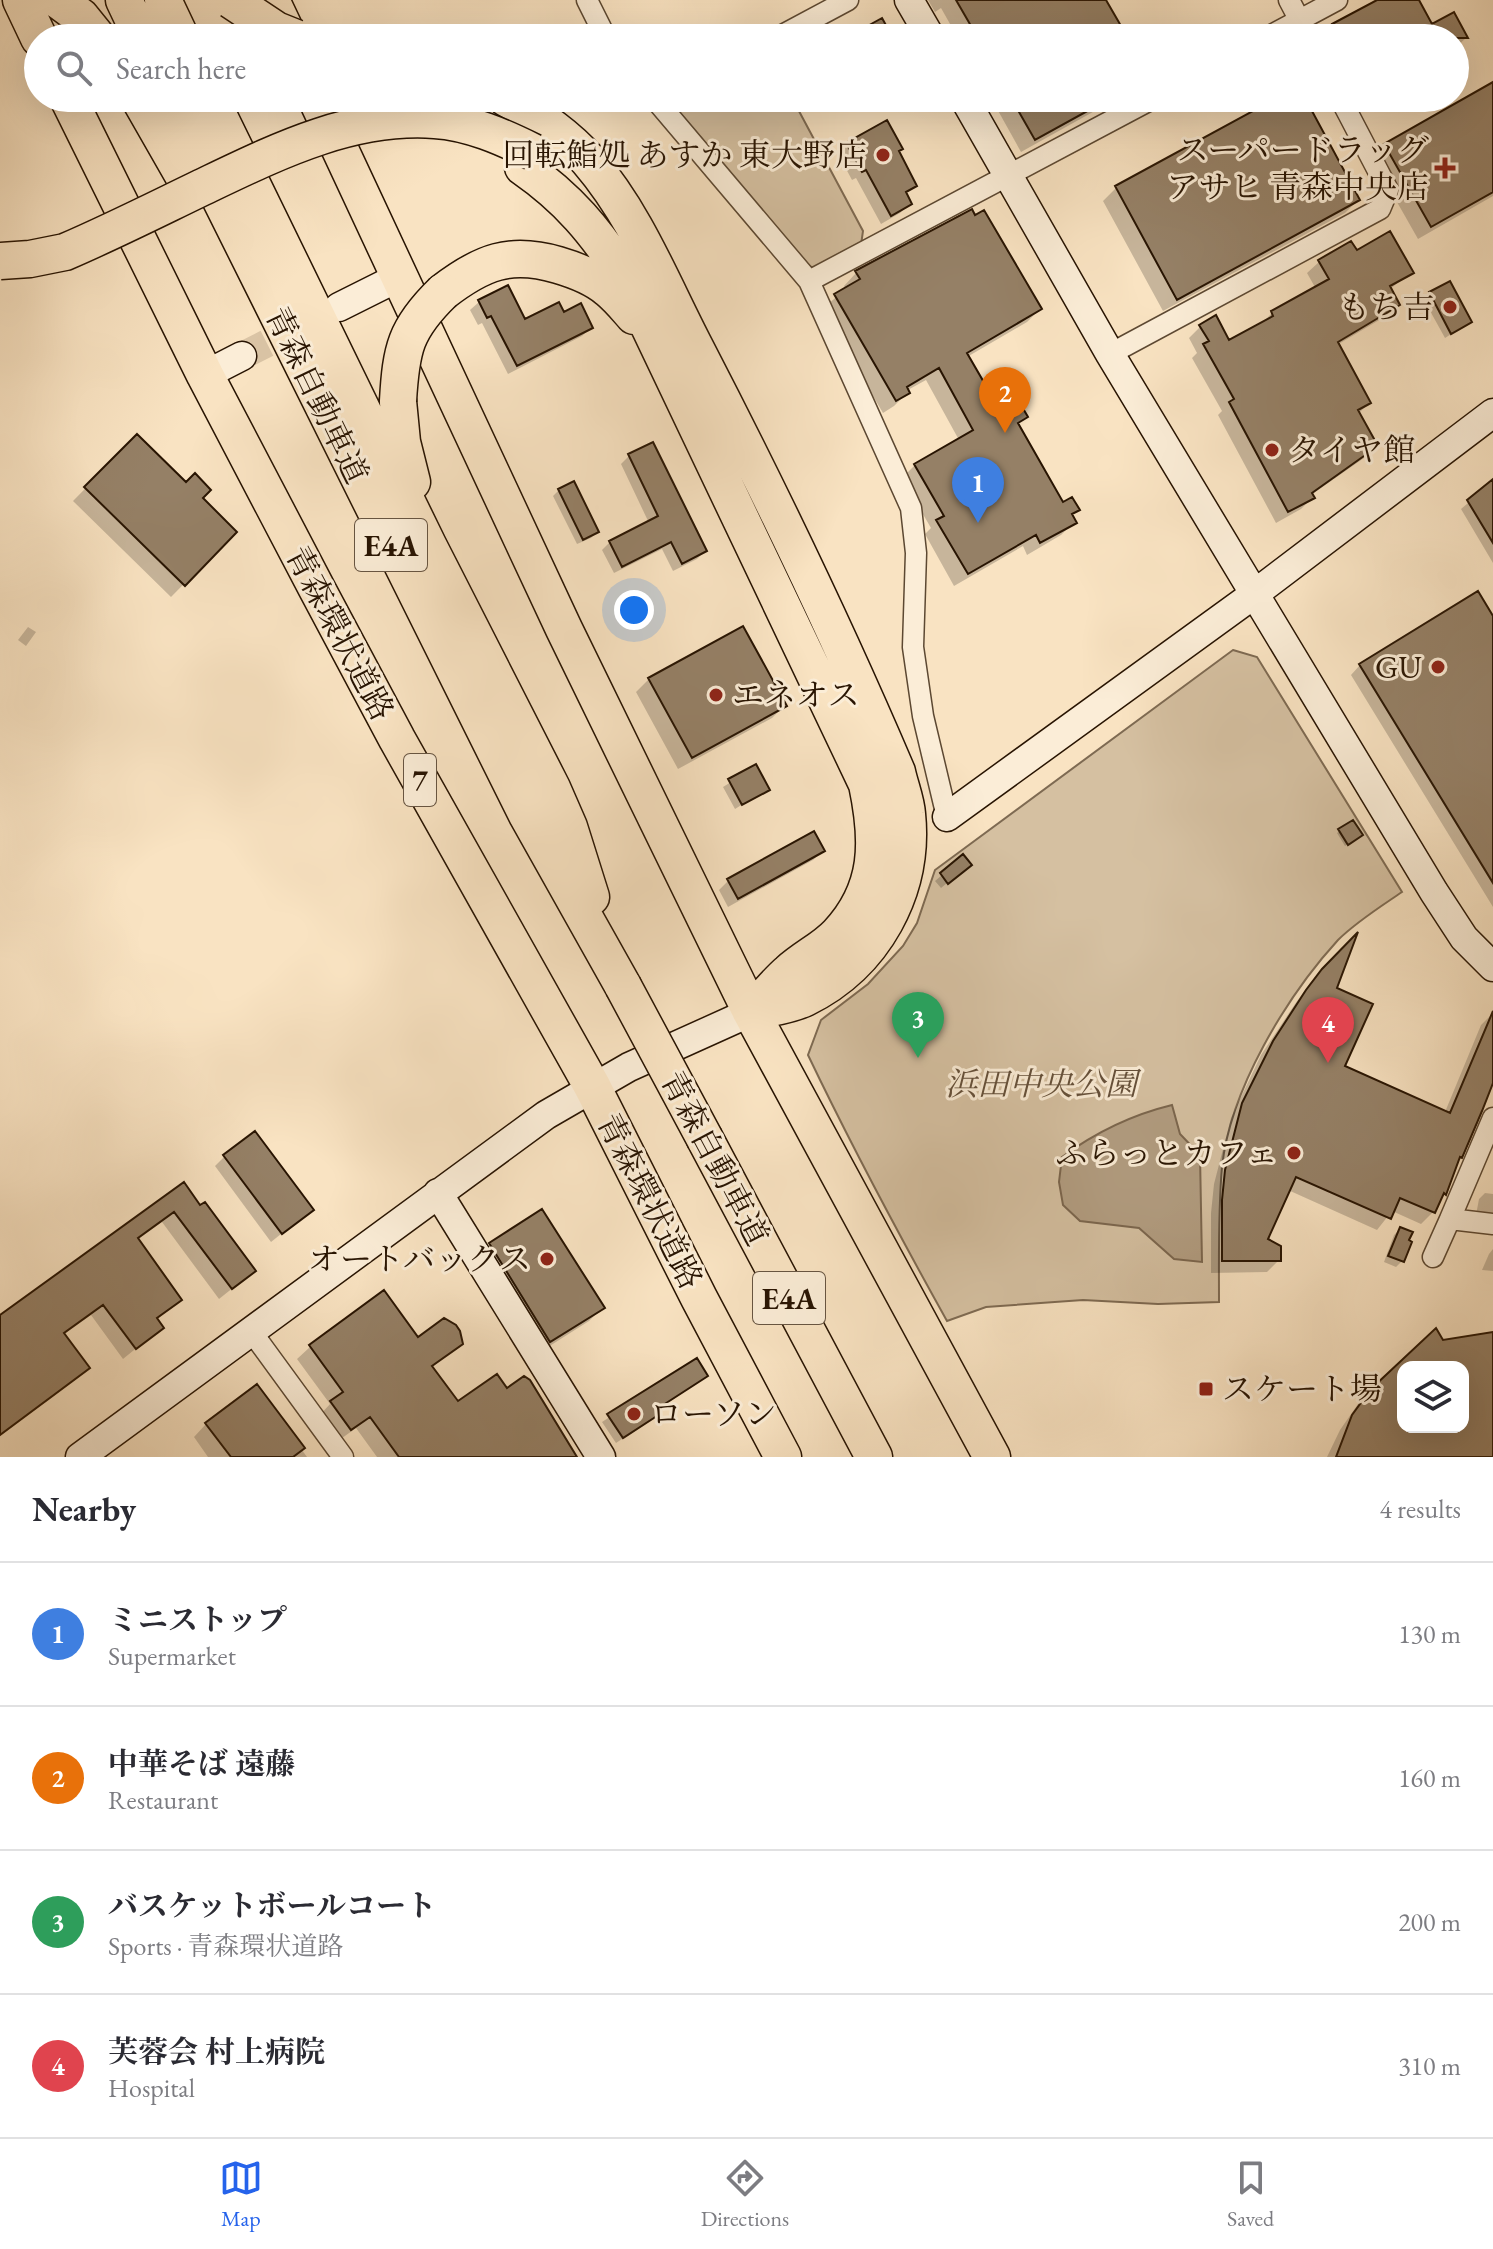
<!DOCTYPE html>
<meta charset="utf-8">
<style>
:root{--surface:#fff;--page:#f7f7f7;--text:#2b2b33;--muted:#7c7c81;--line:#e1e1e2;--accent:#2563eb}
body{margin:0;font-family:"EB Garamond","Noto Serif JP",serif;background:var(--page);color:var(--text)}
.controls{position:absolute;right:24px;bottom:24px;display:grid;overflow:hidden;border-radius:16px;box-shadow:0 8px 32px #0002}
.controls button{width:72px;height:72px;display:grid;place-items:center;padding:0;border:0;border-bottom:2px solid var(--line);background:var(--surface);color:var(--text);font:40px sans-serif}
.you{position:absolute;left:634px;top:610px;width:28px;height:28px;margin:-20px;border:6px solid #fff;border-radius:50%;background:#1a73e8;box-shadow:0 0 0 12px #1a73e833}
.badge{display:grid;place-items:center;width:52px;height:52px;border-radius:50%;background:var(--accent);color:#fff;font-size:26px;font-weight:700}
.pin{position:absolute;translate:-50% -66px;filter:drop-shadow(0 2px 4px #0008)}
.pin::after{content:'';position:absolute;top:42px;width:28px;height:24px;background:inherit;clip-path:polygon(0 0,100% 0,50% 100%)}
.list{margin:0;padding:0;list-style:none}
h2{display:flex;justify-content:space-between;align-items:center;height:104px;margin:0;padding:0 32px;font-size:34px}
h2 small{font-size:26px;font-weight:400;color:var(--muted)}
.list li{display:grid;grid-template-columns:52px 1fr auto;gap:24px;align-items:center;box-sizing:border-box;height:144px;padding:0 32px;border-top:2px solid var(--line)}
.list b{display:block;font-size:30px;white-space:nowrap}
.list p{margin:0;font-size:26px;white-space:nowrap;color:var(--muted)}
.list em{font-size:26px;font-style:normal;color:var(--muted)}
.icon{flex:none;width:44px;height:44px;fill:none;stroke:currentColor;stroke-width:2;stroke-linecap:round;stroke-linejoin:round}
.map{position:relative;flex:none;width:1493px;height:1457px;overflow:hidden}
.search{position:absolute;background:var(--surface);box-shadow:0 8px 32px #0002;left:24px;right:24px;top:24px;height:88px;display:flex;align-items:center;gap:20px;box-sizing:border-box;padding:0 28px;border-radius:44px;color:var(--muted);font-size:30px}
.sheet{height:680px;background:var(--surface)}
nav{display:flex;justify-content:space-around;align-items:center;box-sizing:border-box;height:112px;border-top:2px solid var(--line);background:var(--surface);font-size:22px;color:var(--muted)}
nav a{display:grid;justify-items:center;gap:4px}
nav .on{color:var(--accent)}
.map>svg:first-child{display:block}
.green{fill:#d5c0a1;stroke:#7e6a52;stroke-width:2}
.water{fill:#b29d81;stroke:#7b664e;stroke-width:2}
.shadow{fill:#0003;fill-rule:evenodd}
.building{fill:#958066;stroke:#281402;stroke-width:2;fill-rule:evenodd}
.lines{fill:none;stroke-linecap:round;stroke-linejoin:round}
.secondary-tunnel{stroke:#dac4a5;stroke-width:28;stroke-dasharray:28 14;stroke-linecap:butt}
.street-casing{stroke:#5c4832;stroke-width:23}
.secondary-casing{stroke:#281402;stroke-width:31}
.highway-casing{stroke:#281402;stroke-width:39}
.street{stroke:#fbedd7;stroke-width:20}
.secondary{stroke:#fbedd7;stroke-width:28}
.highway{stroke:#f9e3c2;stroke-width:36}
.highway-bridge-casing{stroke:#281402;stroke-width:39;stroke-linecap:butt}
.highway-bridge{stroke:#f9e3c2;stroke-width:36}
.poi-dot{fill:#8f2418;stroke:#fbedd7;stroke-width:3}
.labels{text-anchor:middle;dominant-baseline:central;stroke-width:6;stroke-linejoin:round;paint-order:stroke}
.shield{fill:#fbedd7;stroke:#675542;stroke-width:2}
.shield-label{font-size:30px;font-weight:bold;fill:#281402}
.poi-label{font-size:32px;fill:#281402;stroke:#fbedd7;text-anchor:end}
.street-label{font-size:32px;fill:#281402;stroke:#fbedd7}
.park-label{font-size:32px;font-style:italic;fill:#65503a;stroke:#fbedd7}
</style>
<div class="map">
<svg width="1493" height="1457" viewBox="0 0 1493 1457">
<rect width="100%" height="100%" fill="#f9e3c2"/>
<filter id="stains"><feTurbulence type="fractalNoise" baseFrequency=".0025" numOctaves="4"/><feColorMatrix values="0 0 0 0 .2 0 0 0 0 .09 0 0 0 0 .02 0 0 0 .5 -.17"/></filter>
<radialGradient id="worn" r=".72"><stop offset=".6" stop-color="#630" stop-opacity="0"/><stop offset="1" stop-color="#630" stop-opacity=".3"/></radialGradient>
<!-- green -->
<path class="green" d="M685,98H792L863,231L861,245L818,268L806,266L678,115L681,100Z
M1233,650L1257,657L1402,892C1380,907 1356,922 1338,940C1286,997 1230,1090 1222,1167C1218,1212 1219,1257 1219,1302L1158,1304L1083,1300L986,1307L947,1321C898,1233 851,1145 808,1055L821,1020L868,984L903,946L917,923L935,870Z"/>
<!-- water -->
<path class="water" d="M1172,1105L1180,1134L1200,1155L1202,1262L1174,1259L1139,1228L1080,1221L1063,1205L1059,1182L1062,1157C1096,1132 1131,1115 1172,1105Z"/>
<!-- shadow -->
<path class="shadow" d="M928,0H1104L1125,38H958L941,8L935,12Z
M1381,0H1417L1431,26L1466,38L1455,48V38H1326L1324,36L1334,26Z
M1493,85V196L1418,239L1372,158L1385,145Z
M991,98H1118L1021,152Z
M1263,98H1303L1358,200L1345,213L1163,311L1103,201L1116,188L1260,110L1257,104Z
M847,145L897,152L915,185L905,195L910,204L900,213L881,224L856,178L852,180L838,154Z
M1356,253L1411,272L1389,290L1398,304L1386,316L1337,345L1369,403L1358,414L1376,446L1364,458L1311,495L1313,497L1301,509L1276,523L1218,415L1222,411L1192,358L1197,353L1189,338L1201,326L1229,343L1260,325L1272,313L1316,289L1307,273L1319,262Z
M856,273L1040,309L1027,322L967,357L988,394L1026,417L1017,425L1063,504L1077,509L1070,516L1074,522L1061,535L1027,555L1023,546L954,586L925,534L931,528L902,478L915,465L959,440L926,380L906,391L907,393L894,406L883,413L822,309L846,289L844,286Z
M1430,294L1470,322L1445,338L1424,300Z
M479,302L524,321L563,315L591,328L582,336L508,374L482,323L478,325L470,310Z
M137,436L235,532L171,597L73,501Z
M629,456L705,551L697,559L673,571L662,549L614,573L602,550L610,542L649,523L621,464Z
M1493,482V563L1461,509Z
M559,490L597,532L591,538L577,544L553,496Z
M1493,620V907L1351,675L1360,665Z
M28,627L36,632L26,646L18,640Z
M649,679L785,705L772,718L678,769L636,692Z
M755,767L767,789L735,809L723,787Z
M1352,822L1358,837L1345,846L1337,833Z
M823,851L813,860L728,907L719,890L729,880Z
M963,857V870L941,888L935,881Z
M1353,940L1335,989L1342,1067L1445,1112L1481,1025L1493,1013V1077L1445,1194L1433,1212L1421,1224L1392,1211L1377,1230L1288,1190L1266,1240L1279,1260L1267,1272L1211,1273V1213L1214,1184L1231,1118L1261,1055L1295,1004L1310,983Z
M224,1157L311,1210L271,1242L215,1166Z
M184,1185L200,1208L254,1271L219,1299L162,1222L137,1240L180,1300L156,1320L161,1328L123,1359L91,1315L63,1335L87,1368L0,1436V1319Z
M1485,1193L1493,1194V1218L1476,1215L1479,1199Z
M1400,1229L1402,1261L1396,1267L1384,1262L1394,1235Z
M490,1245L602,1308L589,1321L537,1354L477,1257Z
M1493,1249V1271L1482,1270L1489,1254Z
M383,1293L418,1340L461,1343L431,1368L458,1404L507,1391L576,1457H377L356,1428L338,1441L319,1416L330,1404L297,1359L310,1347Z
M1436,1331L1442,1342L1493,1334V1457H1327L1340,1430L1358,1404ZM1403,1367H1463V1427H1403Z
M696,1361L706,1376L656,1410L652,1419L616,1443L602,1422Z
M256,1387L307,1457H208L194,1437L206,1424Z"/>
<!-- building -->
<path class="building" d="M956,0H1106L1128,38H978Z
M1377,0H1419L1432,24L1454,12L1468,38H1405L1404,33L1395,38H1340L1332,24Z
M882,18L893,38H846Z
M1493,82V192L1431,227L1384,144Z
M1011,98H1111L1035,140Z
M1277,98H1305L1360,200L1177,300L1115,186Z
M887,120L903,149L899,151L917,186L906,192L912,204L891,216L866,170L862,172L846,143Z
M972,209L975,215L984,210L1042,309L967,353L989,391L994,388L996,391L1008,383L1028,417L1018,423L1063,502L1072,497L1080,510L1072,514L1077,523L1040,543L1036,535L968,574L936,520L944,516L914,464L973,430L939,368L907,387L910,393L896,401L834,294L860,279L855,271Z
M1390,231L1414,273L1390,286L1400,305L1338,342L1371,403L1358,410L1378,446L1312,493L1315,498L1288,512L1229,402L1234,399L1203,344L1209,341L1199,325L1216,315L1229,340L1273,316L1271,311L1329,279L1318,260L1351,241L1357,250Z
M1450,281L1472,322L1451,334L1429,292Z
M508,285L525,319L559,302L564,312L581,303L593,328L517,366L491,316L487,318L478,300Z
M137,434L186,482L195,473L211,490L203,498L237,532L185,586L84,487Z
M653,442L707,551L682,564L671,542L622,567L609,541L658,516L628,454Z
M1493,479V543L1467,500Z
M574,481L599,532L583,540L558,489Z
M1478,591L1493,616V883L1359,664Z
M743,626L787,706L692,758L648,678Z
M756,764L770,790L742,805L728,779Z
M1353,820L1363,835L1348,845L1338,829Z
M814,831L825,851L738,899L727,879Z
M963,854L972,865L948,884L940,873Z
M1358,932L1337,988L1373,1004L1345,1066L1450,1113L1493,1011V1083L1482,1111L1462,1158L1460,1157L1446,1195L1444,1193L1435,1213L1400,1198L1391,1219L1296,1177L1268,1239L1281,1246V1261H1222V1200L1225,1170L1242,1103L1273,1041L1306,990L1322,969Z
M255,1131L314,1210L282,1234L223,1155Z
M184,1182L200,1205L205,1202L256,1271L232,1289L174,1212L138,1238L182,1300L157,1318L164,1328L136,1349L103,1305L64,1333L90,1368L0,1435V1315Z
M542,1209L605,1308L550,1342L489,1243Z
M1400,1227L1413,1232L1409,1240L1412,1242L1404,1262L1388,1256Z
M384,1290L418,1337L444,1318L456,1325L460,1331L463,1344L432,1366L458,1401L497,1374L507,1388L524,1376L530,1380L577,1457H399L370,1417L351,1430L330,1401L343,1392L309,1345Z
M1436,1328L1443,1340L1493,1332V1457H1336L1352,1415L1371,1389ZM1403,1367H1463V1427H1403Z
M697,1358L708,1376L657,1409L660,1414L623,1438L607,1414Z
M257,1384L305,1448L293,1457H231L205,1423Z"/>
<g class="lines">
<!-- secondary-tunnel -->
<path class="secondary-tunnel" d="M242,356L303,325"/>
<!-- street casing -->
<g class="street-casing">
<path id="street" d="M587,0L606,38
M1289,0L1309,38
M777,38L848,0
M1266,38L1337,0
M654,98L809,281L911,508L916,553L913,647L923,716L947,817
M809,281L1154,98
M1110,354L1380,209L1388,190L1340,98
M1493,1118L1450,1219L1493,1224
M1433,1257L1450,1219
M251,1331L343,1457"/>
</g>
<!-- secondary casing -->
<g class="secondary-casing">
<path id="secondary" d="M909,0L931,38
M964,98L1110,354L1434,892L1464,938L1493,967
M339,307L399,277
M205,375L242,356
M947,817L1253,595L1493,413
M438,1193L601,1457
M80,1457L546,1115L629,1067L751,1012"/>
</g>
<!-- highway casing -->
<g class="highway-casing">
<path id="highway" d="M21,0L39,38
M58,0L81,17L98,38
M124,0L142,38
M163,0L181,38
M271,0L289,38
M68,98L205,375L316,587L397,739L592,1086L699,1298L783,1457
M139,98L187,182
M170,98L527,815L623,986
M210,98L428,545L552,788L569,827L591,897
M316,98L564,629L751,1012L992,1457
M506,98C535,114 566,135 588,160C637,217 662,284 696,349C768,488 836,629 897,772C900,786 906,800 907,814C915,891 874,964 805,998C789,1006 768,1008 751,1012
M523,167C569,199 595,231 626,278L867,784C879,841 880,889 838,934C824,949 804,958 789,972C775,984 764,999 751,1012
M443,292C482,262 510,251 558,265C575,270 595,278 608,289C618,297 626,307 634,316
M398,401L402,442L412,482
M705,1139L874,1457"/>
</g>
<!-- street -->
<use href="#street" class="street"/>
<!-- secondary -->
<use href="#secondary" class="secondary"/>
<!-- highway -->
<use href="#highway" class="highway"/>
<!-- highway-bridge casing -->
<g class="highway-bridge-casing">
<path id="highway-bridge" d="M231,0L276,30L296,38
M0,261L30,259L65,252C114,231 161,207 209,184C280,150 354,114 435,120C469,122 503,137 533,152
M398,401C401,349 405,329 443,292
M623,986L705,1139"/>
</g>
<!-- highway-bridge -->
<use href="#highway-bridge" class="highway-bridge"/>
</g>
<!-- markers -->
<g class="poi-dot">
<circle cx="883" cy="155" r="8"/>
<path d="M1441 156h8v8h8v8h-8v8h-8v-8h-8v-8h8z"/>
<circle cx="1450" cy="307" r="8"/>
<circle cx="1272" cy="450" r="8"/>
<circle cx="1438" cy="667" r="8"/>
<circle cx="716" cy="695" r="8"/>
<circle cx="1294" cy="1153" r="8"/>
<circle cx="547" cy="1259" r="8"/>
<rect x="1198" y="1381" width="16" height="16" rx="4"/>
<circle cx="634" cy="1414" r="8"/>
</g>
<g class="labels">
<!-- shield labels -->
<g class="shield">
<rect x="355" y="519" width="72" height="52" rx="6"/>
<rect x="404" y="754" width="32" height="52" rx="6"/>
<rect x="753" y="1272" width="72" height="52" rx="6"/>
</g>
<g class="shield-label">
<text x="391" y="545">E4A</text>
<text x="420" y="780">7</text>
<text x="789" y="1298">E4A</text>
</g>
<!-- poi labels -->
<g class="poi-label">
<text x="1429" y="150">スーパードラッグ<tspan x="1429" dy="37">アサヒ 青森中央店</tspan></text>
<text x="867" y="155">回転鮨処 あすか 東大野店</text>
<text x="1434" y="307">もち吉</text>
<text x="1288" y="450" text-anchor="start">タイヤ館</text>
<text x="1422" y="667">GU</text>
<text x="732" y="695" text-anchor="start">エネオス</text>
<text x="1278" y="1153">ふらっとカフェ</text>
<text x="531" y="1259">オートバックス</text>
<text x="1222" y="1389" text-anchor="start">スケート場</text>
<text x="650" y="1414" text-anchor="start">ローソン</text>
</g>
<!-- street labels -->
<g class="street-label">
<text transform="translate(317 395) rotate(64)">青森自動車道</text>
<text transform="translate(340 633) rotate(62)">青森環状道路</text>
<text transform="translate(715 1158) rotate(62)">青森自動車道</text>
<text transform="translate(650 1201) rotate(63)">青森環状道路</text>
</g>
<!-- park labels -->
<g class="park-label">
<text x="1041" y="1084">浜田中央公園</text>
</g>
</g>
<rect width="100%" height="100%" filter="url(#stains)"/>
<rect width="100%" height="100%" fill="url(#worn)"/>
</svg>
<div class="controls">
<button><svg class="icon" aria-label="layers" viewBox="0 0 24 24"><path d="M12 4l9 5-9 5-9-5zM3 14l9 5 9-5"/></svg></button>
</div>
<div class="you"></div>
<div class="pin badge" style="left:978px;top:523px;background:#3f7fe0">1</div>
<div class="pin badge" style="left:1005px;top:433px;background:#e8710a">2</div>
<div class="pin badge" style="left:918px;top:1058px;background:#2e9e5b">3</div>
<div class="pin badge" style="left:1328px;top:1063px;background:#e0444e">4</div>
<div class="search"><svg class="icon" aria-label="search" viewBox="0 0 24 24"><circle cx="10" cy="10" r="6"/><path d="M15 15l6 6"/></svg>Search here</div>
</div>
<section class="sheet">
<h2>Nearby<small>4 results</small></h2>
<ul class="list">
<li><span class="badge" style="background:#3f7fe0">1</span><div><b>ミニストップ</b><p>Supermarket</p></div><em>130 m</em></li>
<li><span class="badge" style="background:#e8710a">2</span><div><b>中華そば 遠藤</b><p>Restaurant</p></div><em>160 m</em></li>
<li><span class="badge" style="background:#2e9e5b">3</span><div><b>バスケットボールコート</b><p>Sports · 青森環状道路</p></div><em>200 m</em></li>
<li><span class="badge" style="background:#e0444e">4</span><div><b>芙蓉会 村上病院</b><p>Hospital</p></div><em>310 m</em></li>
</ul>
</section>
<nav>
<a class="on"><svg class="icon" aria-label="map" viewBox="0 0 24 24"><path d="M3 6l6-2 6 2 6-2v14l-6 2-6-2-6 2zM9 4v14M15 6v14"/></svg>Map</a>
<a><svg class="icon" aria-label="directions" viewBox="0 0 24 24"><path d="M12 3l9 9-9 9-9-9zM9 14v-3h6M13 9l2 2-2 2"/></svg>Directions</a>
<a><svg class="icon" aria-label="saved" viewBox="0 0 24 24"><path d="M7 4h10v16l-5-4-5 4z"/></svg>Saved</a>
</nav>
